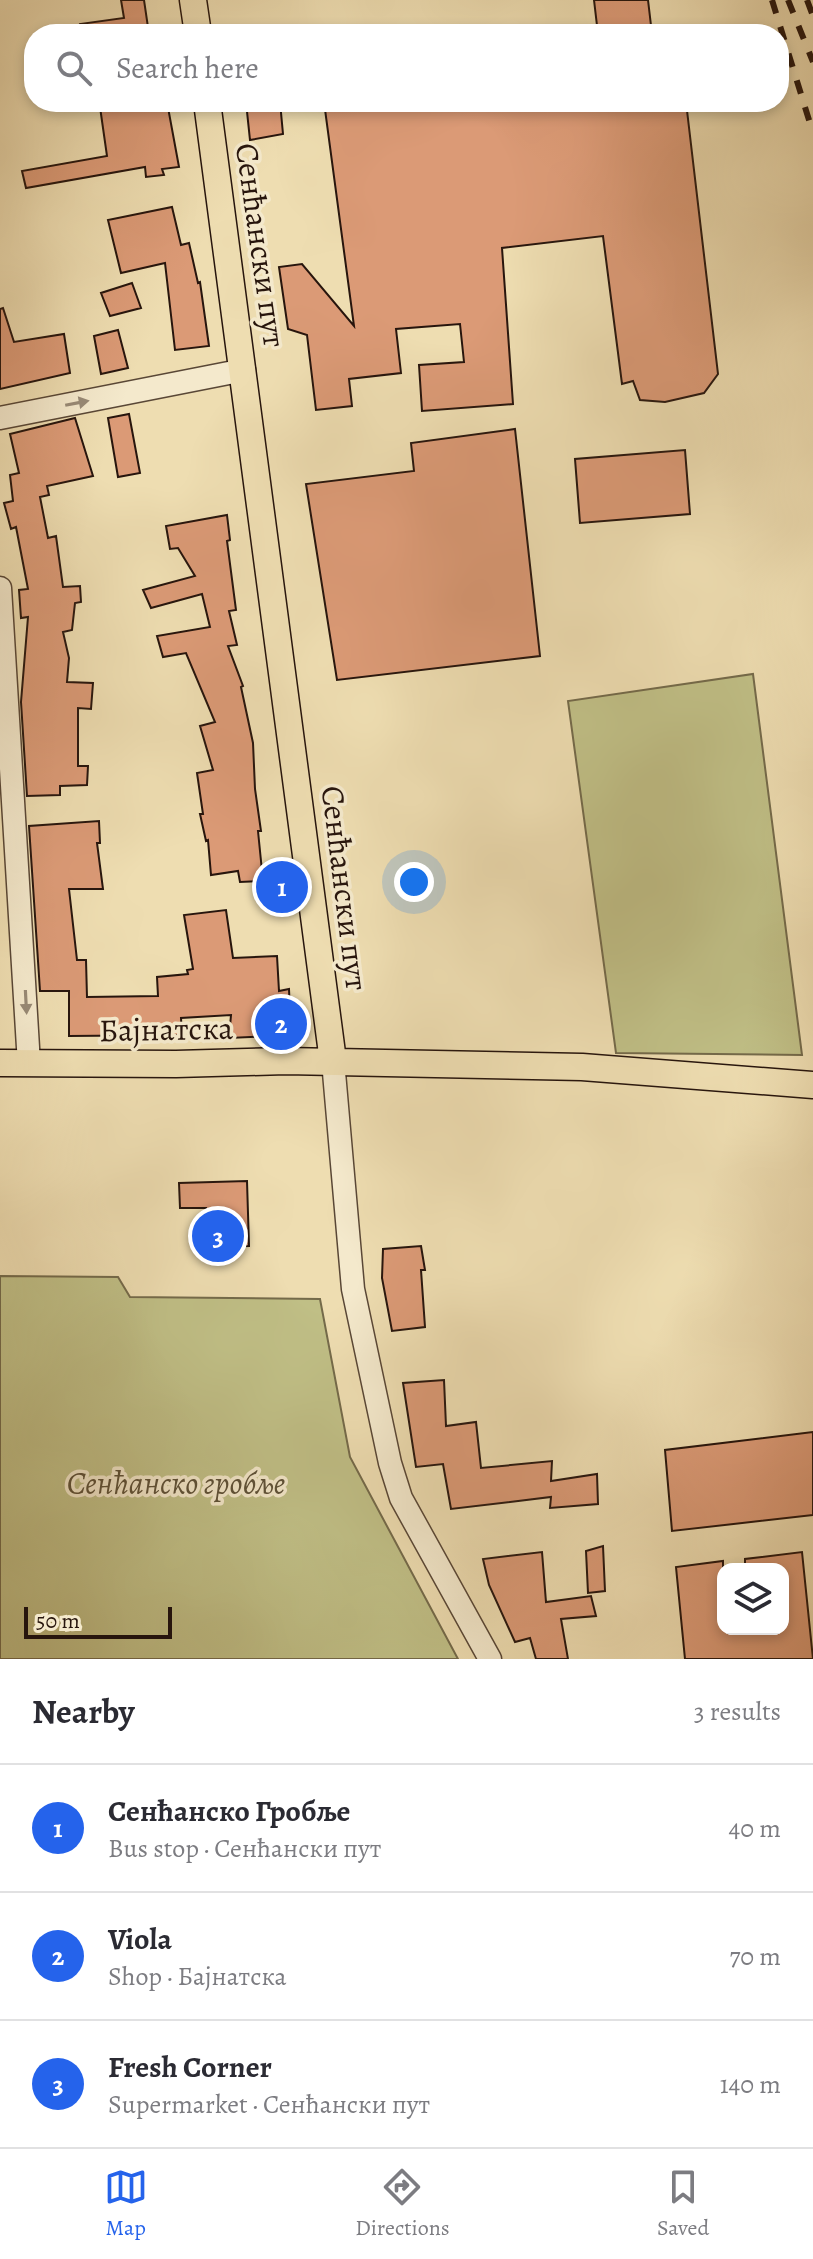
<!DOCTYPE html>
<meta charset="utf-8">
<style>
:root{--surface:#fff;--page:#f2f2f3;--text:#2b2b33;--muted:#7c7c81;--line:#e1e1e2;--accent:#2563eb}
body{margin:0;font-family:Alegreya,serif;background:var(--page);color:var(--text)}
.controls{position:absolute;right:24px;bottom:24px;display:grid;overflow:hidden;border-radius:16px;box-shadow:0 4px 12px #0003}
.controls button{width:72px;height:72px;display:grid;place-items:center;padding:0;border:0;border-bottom:2px solid var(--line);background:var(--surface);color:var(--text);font:40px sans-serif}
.scale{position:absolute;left:24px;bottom:20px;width:148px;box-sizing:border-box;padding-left:8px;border:4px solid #27150d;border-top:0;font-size:22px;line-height:28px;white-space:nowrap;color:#27150d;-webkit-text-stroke:6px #f4e9cc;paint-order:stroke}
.you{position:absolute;left:414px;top:882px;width:28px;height:28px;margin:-20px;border:6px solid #fff;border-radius:50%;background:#1a73e8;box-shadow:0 0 0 12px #1a73e833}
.badge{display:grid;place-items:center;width:52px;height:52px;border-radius:50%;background:var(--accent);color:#fff;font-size:26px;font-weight:700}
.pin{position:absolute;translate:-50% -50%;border:4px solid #fff;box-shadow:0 2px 8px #0006}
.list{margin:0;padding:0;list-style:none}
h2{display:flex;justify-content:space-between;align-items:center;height:104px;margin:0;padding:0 32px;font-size:34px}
h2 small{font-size:26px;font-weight:400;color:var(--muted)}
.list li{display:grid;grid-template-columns:52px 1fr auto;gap:24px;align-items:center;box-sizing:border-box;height:128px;padding:0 32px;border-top:2px solid var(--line)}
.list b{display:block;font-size:30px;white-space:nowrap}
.list p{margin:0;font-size:26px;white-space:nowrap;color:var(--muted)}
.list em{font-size:26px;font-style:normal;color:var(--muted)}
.icon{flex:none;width:44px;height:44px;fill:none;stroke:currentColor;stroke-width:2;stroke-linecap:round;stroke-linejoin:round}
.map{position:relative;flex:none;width:813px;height:1659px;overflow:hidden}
.search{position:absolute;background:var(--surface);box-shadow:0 4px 12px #0003;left:24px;right:24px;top:24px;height:88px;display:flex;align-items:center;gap:20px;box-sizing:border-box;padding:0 28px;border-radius:32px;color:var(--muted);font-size:30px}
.sheet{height:488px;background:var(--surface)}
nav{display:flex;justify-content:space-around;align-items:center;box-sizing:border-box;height:112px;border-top:2px solid var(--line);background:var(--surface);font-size:22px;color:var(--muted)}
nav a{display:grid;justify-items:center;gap:4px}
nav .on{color:var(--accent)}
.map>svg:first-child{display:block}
.green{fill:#c0bf86;stroke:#746a4a;stroke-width:2}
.building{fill:#db9a76;stroke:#27150d;stroke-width:2}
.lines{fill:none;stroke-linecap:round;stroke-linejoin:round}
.minor-casing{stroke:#594736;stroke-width:25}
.major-casing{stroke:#27150d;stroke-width:29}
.minor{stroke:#f4e9cc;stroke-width:22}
.major{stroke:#eeddb1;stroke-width:26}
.rail{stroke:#27150d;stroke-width:6;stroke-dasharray:14 14;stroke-linecap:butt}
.oneway{fill:#988a76}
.labels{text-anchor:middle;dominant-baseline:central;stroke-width:7;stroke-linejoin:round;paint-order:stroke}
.street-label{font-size:32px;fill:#27150d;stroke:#f4e9cc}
.park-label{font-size:32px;font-style:italic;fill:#5d5037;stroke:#f4e9cc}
</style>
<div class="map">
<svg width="813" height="1659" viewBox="0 0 813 1659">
<rect width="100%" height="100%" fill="#eeddb1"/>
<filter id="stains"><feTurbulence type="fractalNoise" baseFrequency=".0025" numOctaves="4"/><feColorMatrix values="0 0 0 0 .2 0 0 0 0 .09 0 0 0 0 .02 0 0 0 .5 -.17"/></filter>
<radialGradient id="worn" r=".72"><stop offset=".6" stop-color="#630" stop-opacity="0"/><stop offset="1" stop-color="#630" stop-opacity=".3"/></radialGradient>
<!-- green -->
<path class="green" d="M753,674L802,1055L616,1053L568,701Z
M0,1276L118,1277L130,1297L320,1299L350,1457L458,1659H0Z"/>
<!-- building -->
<path class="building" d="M121,0H144L149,34H81L80,24L124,18Z
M594,0H648L652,34H598Z
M135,102H167L179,167L162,169L164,175L146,177L145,167L26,188L22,171L107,156L100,107Z
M246,102H280L283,134L250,140Z
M324,102H686L718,374L704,393L665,402L640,400L633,381L622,384L603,236L502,248L513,404L422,411L419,365L464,362L460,324L396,329L401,373L349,379L352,406L316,410L307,335L288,329L279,267L302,264L354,326Z
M172,207L181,245L189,243L198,283L200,282L209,346L175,350L165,263L121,273L108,220Z
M132,283L141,308L110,316L101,293Z
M3,308L14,342L64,334L70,373L0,389V309Z
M118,330L128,368L101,374L94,336Z
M129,414L140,473L118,477L108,418Z
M75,418L93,476L47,486L49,495L40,497L48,538L56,536L63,587L80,586L81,602L75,603L72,630L63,632L69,658L67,682L93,683L91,709L78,708V766H88L87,785L60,786V795L27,796L21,702L28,617L21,618L19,590L28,589L16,527L11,529L4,503L13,501L10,475L19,473L10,434Z
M515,429L540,656L337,680L306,484L414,471L411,443Z
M685,450L690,514L580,523L575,459Z
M227,515L230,540L227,541L236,610L229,611L237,645L228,646L243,686L241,687L253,743L255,789L261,831H258L263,881L240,882L238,871L211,875L208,840L206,841L200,814H203L197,773L213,770L200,726L215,722L186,653L163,657L157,636L210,627L202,594L151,608L143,590L195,576L178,548L170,549L166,526Z
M99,821L100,843H97L103,889H69L77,960H86L87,997L158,996L157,977L188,974L187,970L193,969L184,915L226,910L233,958L277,956L279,991L289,989L291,1035L229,1038L231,1015L181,1018L182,1035L69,1036V991H40L29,826Z
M247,1181L249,1246L208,1247L206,1208H180L179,1183Z
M421,1246L425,1270H421L425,1327L392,1331L382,1278L383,1249Z
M444,1380L446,1426L476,1422L481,1468L552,1461L551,1481L597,1474L598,1504L550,1508L551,1497L451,1509L443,1464L416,1467L403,1383Z
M813,1432V1515L672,1531L665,1450Z
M603,1546L605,1591L588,1593L586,1551Z
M542,1552L546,1602L591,1596L596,1616L561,1619L568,1659H536L530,1638L515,1642L489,1585L483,1559Z
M802,1552L813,1659H685L676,1567L723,1561V1629H783V1569H745V1559Z"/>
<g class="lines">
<!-- minor casing -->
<g class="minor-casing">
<path id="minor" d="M0,418L244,370
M0,588L29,1064
M333,1061L353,1289L390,1463L401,1498L490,1659"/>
</g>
<!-- major casing -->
<g class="major-casing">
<path id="major" d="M193,0L198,34
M207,102L333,1061
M0,1063L176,1064L286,1061L582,1067L813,1085"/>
</g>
<!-- minor -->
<use href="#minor" class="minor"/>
<!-- major -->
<use href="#major" class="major"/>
<!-- rail -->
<path class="rail" d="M772,0L813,133
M788,0L813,62
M807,0L813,16"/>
</g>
<!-- one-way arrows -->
<defs><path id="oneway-solid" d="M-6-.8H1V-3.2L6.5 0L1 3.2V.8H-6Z" transform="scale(2)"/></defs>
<g class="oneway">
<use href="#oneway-solid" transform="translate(77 403) rotate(-11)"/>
<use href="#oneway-solid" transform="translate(26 1002) rotate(87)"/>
</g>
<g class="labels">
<!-- street labels -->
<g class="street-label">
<text transform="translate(261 245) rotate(82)">Сенћански пут</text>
<text transform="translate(345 888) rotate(83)">Сенћански пут</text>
<text transform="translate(166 1029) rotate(-1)">Бајнатска</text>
</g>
<!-- park labels -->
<g class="park-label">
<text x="176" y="1483">Сенћанско гробље</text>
</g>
</g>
<rect width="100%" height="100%" filter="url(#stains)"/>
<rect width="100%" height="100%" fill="url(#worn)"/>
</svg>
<div class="controls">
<button><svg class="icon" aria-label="layers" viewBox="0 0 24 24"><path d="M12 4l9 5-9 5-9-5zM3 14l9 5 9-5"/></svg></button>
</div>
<div class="scale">50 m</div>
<div class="you"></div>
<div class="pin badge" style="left:282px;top:887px">1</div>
<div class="pin badge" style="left:281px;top:1024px">2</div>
<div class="pin badge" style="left:218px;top:1236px">3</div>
<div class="search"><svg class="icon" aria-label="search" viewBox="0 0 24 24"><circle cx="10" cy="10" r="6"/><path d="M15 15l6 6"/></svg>Search here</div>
</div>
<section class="sheet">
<h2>Nearby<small>3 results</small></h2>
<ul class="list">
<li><span class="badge">1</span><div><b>Сенћанско Гробље</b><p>Bus stop · Сенћански пут</p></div><em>40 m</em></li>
<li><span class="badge">2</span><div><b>Viola</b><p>Shop · Бајнатска</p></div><em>70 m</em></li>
<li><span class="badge">3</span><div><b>Fresh Corner</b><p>Supermarket · Сенћански пут</p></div><em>140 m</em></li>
</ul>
</section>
<nav>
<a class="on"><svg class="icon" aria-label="map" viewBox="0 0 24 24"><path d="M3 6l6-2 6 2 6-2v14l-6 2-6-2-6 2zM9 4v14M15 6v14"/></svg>Map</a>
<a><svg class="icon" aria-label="directions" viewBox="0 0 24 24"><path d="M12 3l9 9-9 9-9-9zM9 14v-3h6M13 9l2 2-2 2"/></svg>Directions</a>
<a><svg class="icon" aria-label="saved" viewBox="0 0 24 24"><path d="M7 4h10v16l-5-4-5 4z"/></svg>Saved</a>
</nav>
